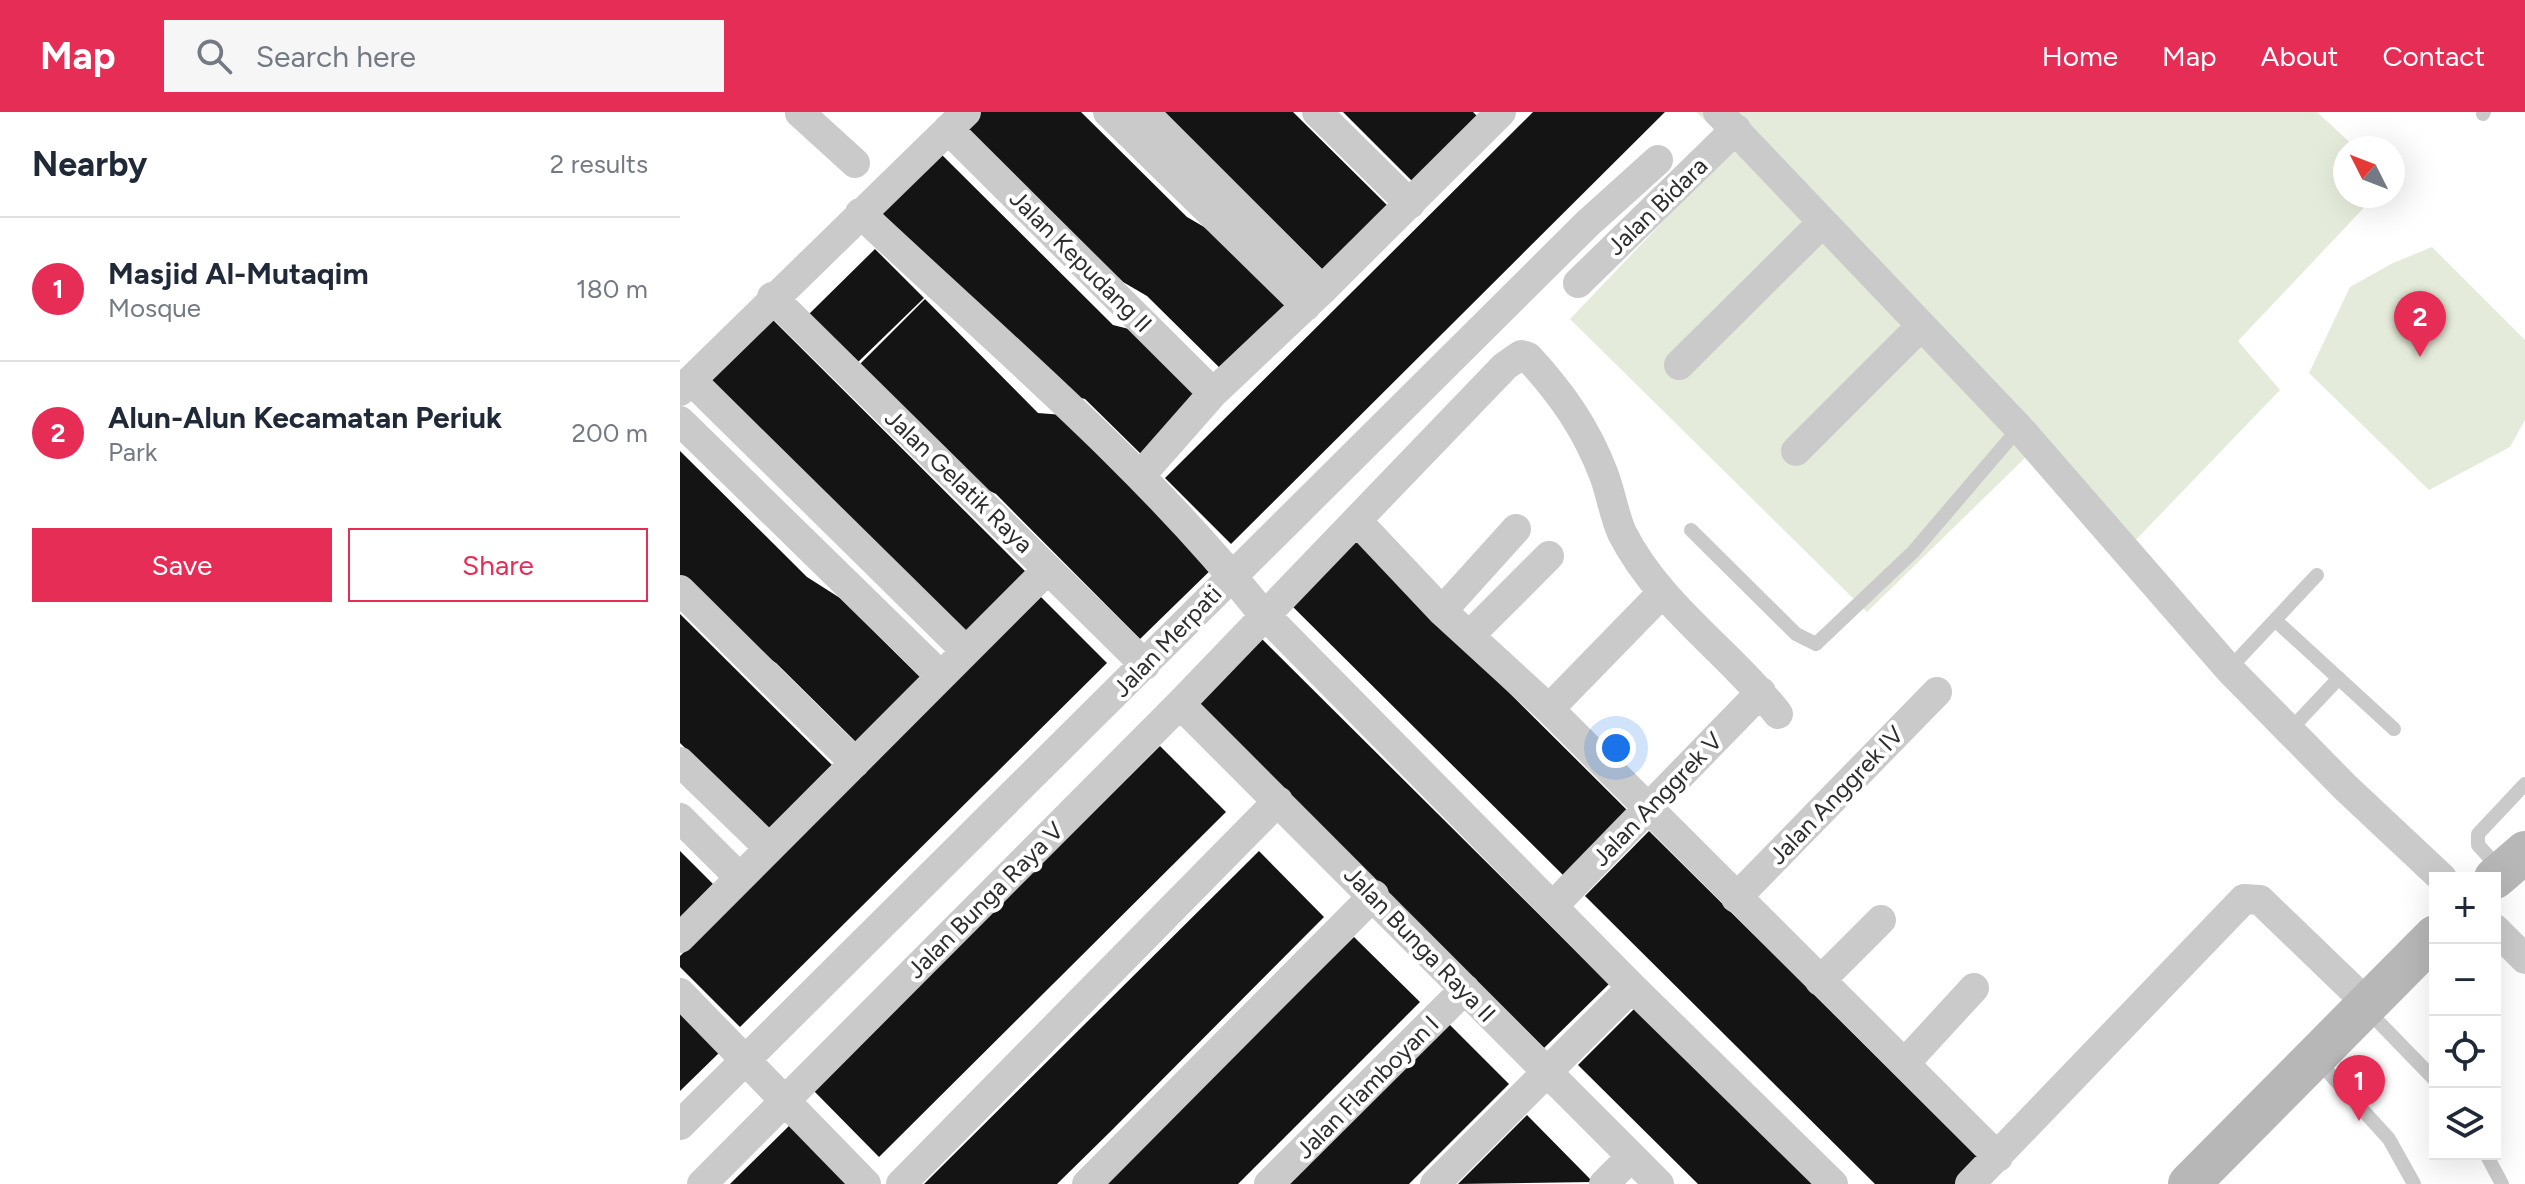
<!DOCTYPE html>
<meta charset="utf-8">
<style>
:root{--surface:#fff;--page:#f6f6f7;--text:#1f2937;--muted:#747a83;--line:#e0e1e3;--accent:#e52d56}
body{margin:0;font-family:Figtree,sans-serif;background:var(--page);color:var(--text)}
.controls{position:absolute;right:24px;bottom:24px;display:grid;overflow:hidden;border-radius:0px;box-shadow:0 8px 32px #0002}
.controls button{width:72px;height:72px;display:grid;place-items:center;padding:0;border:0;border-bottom:2px solid var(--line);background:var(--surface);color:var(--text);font:40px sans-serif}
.compass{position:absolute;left:1653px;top:24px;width:72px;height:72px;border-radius:50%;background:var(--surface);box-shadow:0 8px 32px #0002;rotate:312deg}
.you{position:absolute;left:936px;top:636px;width:28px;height:28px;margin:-20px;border:6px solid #fff;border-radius:50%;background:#1a73e8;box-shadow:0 0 0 12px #1a73e833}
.badge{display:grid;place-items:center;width:52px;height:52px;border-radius:50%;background:var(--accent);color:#fff;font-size:26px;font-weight:700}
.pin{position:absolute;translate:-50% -66px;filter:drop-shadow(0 2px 4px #0008)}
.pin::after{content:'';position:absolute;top:42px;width:28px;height:24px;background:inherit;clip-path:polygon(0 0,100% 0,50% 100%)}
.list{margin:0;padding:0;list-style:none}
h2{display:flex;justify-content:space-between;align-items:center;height:104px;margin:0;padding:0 32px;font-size:34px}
h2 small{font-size:26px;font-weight:400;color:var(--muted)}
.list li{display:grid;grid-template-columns:52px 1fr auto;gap:24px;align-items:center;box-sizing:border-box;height:144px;padding:0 32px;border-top:2px solid var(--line)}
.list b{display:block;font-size:30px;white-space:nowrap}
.list p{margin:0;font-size:26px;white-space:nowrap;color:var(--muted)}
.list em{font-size:26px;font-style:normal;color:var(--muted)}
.actions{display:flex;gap:16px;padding:24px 32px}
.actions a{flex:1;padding:18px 0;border:2px solid var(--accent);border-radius:0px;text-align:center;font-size:28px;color:var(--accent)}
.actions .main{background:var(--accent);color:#fff}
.icon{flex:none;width:44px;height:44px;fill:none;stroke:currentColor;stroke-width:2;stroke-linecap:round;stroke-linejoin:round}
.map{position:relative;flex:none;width:1845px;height:1072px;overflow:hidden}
header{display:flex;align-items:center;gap:48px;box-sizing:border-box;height:112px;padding:0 40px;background:var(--accent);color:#fff}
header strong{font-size:38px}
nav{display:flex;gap:44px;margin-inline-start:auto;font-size:28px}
.search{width:560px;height:72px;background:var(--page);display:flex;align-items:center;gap:20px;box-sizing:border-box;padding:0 28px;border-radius:0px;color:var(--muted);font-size:30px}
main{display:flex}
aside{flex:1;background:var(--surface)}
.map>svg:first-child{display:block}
.green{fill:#e5ebda}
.building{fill:#141414}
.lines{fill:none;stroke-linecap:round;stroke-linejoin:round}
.lane{stroke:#cacaca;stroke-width:14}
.street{stroke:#cacaca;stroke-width:30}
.secondary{stroke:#b7b7b7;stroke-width:42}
.labels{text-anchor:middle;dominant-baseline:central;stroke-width:8;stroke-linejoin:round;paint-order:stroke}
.street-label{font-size:24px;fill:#2d2d2d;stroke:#fff}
</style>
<header>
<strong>Map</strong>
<div class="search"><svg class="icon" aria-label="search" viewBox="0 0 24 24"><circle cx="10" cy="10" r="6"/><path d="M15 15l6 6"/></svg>Search here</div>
<nav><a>Home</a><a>Map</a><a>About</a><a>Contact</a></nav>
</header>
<main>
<aside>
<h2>Nearby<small>2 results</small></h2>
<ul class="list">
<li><span class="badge">1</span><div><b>Masjid Al-Mutaqim</b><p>Mosque</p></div><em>180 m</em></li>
<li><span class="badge">2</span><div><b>Alun-Alun Kecamatan Periuk</b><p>Park</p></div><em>200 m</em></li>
</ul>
<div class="actions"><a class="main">Save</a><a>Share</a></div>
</aside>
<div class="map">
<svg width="1845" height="1072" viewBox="0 0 1845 1072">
<rect width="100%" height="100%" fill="#fff"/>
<!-- green -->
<path class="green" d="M1016,0H1637L1676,36H1665V84H1695L1558,229L1600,278L1447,437L1347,344L1187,500L890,207L1054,35Z
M1752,135L1845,228V308L1830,335L1749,378L1629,261L1670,175L1713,151Z"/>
<!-- building -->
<path class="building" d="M292,0H401L507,105L531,119L613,200L549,265L467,184L443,170L281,10Z
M483,0H613L709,95L645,160Z
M663,0H793L799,6L735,72Z
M853,0H985L551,432L485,366Z
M256,37L433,213L469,222L529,281L465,346L405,287L368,278L191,102Z
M195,137L244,186L175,253L127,204Z
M245,187L358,301L396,304L539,450L460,527L316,382L289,369L177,255Z
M92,207L348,462L283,526L28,272Z
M0,339L127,465L160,486L242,567L178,632L96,551L62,530L0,468Z
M674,426L951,702L887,767L609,491Z
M361,485L427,551L60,915L0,855V844Z
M0,502L152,653L88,718L0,631Z
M582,527L929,872L864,936L518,592Z
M480,634L546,700L199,1045L134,979Z
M969,719L1301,1048L1277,1072H1195L905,784Z
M0,739L33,772L0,806Z
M579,739L644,805L431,1019L377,1072H244Z
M674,825L740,890L558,1072H425Z
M963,888L1148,1072H1018L898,953Z
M0,898L41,939L0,979Z
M763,906L829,972L729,1072H597Z
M847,1003L913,1070L778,1072Z
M111,1012L171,1072H50L58,1064Z"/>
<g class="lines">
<!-- lane -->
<path class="lane" d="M1803,2L1804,0
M1011,418L1116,522L1136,532L1233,440L1339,316
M1595,508L1714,617
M1549,557L1637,463
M1610,618L1659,566
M1819,756L1798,733V722L1845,672
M1688,899L1755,968
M1638,949L1709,1027L1734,1072
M1806,1042L1822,1072"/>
<!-- street -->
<path class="street" d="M428,0L626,194
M464,0L642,178
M637,0L730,92
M1038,0L1339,316L1549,557L1666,676L1762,766
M120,1L175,51
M268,17L533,281
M180,101C316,229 462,351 579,497L952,875L1153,1072
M898,171L1056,17
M92,185L465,553
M999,253L1142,111
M11,268L285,538
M0,279L286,0
M0,309L261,564
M1116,339L1241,214
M460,364L533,281L642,178L821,0
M678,410L762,499L869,597L1318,1045
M0,478L175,651
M762,499L836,417
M791,522L869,444
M500,592L979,1072
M869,597L982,481
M0,650L89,736
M0,706L60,766
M1056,786L1257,580
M873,794L1081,580
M1815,817L1845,847
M0,826L368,457
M1140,869L1201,808
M0,881L186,1072
M1225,951L1294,876
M0,1013L907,112L978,48
M22,1072L500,592L825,254L841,243L848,245C882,282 906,316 924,363C931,382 934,403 942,421C979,494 1049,539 1098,602
M221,1072L598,689
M407,1072L694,783
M589,1072L785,877
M755,1072L952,875
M924,1072L950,1046
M1290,1072L1564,787L1580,788L1688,892"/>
<!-- secondary -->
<path class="secondary" d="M1815,766L1845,740
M1509,1072L1755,824"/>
</g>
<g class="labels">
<!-- street labels -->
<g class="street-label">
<text transform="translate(977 94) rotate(-44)">Jalan Bidara</text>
<text transform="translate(401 149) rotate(45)">Jalan Kepudang II</text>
<text transform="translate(279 369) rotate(44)">Jalan Gelatik Raya</text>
<text transform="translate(487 529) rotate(-46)">Jalan Merpati</text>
<text transform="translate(1156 683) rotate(-46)">Jalan Anggrek IV</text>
<text transform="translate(977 687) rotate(-46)">Jalan Anggrek V</text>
<text transform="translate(305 788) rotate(-45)">Jalan Bunga Raya V</text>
<text transform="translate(740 832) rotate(46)">Jalan Bunga Raya II</text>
<text transform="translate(687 975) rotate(-45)">Jalan Flamboyan I</text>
</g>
</g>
</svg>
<div class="controls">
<button>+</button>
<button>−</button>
<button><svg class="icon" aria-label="locate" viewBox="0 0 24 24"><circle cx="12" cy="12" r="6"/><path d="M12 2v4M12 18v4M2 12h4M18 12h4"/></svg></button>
<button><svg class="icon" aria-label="layers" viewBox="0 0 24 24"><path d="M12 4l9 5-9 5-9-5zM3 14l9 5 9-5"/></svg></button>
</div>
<svg class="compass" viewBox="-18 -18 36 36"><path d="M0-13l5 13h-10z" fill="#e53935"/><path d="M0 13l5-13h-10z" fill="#747a83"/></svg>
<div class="you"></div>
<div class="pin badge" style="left:1679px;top:1009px">1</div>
<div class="pin badge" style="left:1740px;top:245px">2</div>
</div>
</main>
